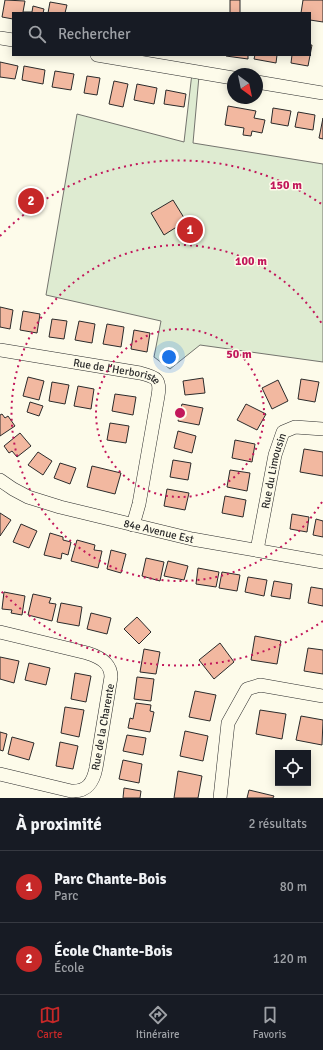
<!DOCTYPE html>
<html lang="fr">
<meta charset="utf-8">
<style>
:root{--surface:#171b24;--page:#20242c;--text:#f1f3f6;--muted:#9ea1a6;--line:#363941;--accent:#c62828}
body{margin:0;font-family:Signika,sans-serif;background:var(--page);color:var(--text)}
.controls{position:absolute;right:12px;bottom:12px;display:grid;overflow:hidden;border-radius:0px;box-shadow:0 2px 10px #0003}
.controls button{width:36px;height:36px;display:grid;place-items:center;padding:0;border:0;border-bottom:1px solid var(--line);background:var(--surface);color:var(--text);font:20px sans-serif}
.compass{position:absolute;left:227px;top:68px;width:36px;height:36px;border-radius:50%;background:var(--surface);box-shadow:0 2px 10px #0003;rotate:147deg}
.you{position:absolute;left:169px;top:357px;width:14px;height:14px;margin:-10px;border:3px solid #fff;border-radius:50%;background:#1a73e8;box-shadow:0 0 0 6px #1a73e833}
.badge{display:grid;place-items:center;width:26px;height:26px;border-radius:50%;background:var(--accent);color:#fff;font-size:13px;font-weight:700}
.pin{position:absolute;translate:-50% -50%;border:2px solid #fff;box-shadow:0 1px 4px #0006}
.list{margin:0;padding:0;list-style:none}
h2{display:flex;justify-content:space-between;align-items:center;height:52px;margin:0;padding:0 16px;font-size:17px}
h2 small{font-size:13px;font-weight:400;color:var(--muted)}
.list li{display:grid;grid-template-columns:26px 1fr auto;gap:12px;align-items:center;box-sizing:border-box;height:72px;padding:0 16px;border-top:1px solid var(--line)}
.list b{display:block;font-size:15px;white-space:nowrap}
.list p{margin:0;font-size:13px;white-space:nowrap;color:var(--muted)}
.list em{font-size:13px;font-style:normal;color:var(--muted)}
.icon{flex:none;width:22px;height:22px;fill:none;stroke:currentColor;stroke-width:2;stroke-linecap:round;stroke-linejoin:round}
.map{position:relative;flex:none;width:323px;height:798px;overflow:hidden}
.search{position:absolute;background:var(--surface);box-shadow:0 2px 10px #0003;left:12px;right:12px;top:12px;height:44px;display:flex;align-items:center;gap:10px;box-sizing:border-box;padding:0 14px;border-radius:0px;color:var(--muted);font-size:15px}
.sheet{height:196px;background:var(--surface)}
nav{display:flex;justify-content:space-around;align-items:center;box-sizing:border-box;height:56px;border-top:1px solid var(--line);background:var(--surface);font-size:11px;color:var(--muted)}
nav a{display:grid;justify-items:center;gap:2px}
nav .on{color:var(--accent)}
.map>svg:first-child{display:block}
.green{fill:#deebd1;stroke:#74746e}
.building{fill:#f2b8a0;stroke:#2b2b2b}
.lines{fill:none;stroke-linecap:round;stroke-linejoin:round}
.minor-casing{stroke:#2b2b2b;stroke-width:14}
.minor{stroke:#fdfbea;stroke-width:13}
.ring{fill:none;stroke:#c2185b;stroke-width:2;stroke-dasharray:2 4}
.labels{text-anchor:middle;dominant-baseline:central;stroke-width:3;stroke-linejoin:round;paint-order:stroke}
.street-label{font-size:11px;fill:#2b2b2b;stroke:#fdfbea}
.centre{fill:#c2185b;stroke:#fdfbea;stroke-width:2}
.ring-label{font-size:12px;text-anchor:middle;font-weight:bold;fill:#c2185b;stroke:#fdfbea;stroke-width:3;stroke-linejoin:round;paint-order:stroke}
</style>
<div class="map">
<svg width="323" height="798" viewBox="0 0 323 798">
<rect width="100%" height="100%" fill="#fdfbea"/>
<!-- green -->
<path class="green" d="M192,73L199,76L193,143L323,164V362L200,345L170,369L154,357L161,321L46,295L77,114L184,142Z"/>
<!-- building -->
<path class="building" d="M5,0L25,1L23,12H32L33,6L44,9L43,13H13V19L2,17Z
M230,0H240V13H230Z
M303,0H323V22L310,20V13H301Z
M50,2L67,5L65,13H48Z
M310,45H312L308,66L291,63L292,55H310Z
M226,55H248V59L226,56Z
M255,55H277L276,63L254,59Z
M0,62L18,66L15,79L0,77Z
M24,66L45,70L43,84L22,80Z
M55,71L74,74L71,90L52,87Z
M87,76L100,78L97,95L84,93Z
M114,81L128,84L123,107L109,104Z
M137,84L157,88L154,104L134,100Z
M166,90L186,94L184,107L164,104Z
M228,106L256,111L254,118L265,120L262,133L252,131L251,136L243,135L244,128L225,125Z
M273,108L291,111L288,126L271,123Z
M298,112L315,115L313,130L295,127Z
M323,118V139L319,138Z
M173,200L186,221L164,235L151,213Z
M0,307L13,310L10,329L0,327Z
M23,311L40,314L37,333L20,330Z
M52,319L67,321L64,339L49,337Z
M79,321L95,324L92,343L75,340Z
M107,324L124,327L121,347L103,344Z
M134,330L150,333L147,352L131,349Z
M28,377L44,381L39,400L23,396Z
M203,378L205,393L185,395L183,381Z
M301,379L319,382L315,402L298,399Z
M278,380L288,401L272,409L262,388Z
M52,382L69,385L65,404L49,401Z
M78,386L94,389L91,409L74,406Z
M115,394L136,397L133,415L112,411Z
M30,402L43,406L39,416L27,412Z
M182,404L203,408L199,425L178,421Z
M246,404L266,414L257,430L237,420Z
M2,414L5,418L8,416L15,426L0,436V415Z
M110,423L129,426L126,443L107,440Z
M178,431L196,436L192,453L174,448Z
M20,433L31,446L17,457L12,451L9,453L4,446Z
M235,440L255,444L252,462L232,458Z
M304,449L323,452V476L300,472Z
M38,452L52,461L43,475L28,465Z
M173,460L191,463L188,480L170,477Z
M60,463L76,468L70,484L54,478Z
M92,466L121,473L115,494L87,487Z
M230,470L250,473L247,491L227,487Z
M167,489L189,493L185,510L164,506Z
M225,496L246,500L243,517L222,513Z
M0,513L11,520L0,536Z
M292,514L309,517L307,532L290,529Z
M316,519L323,521V537L313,535Z
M21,524L37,531L29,548L13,542Z
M50,533L63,537V540L71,542L68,555L62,553L61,559L44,555Z
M77,540L95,545L94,550L102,551L98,568L71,561Z
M111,550L126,554L121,573L107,569Z
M146,558L164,562L160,581L142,576Z
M168,561L188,566L184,580L164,576Z
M198,568L219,572L216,587L196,584Z
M222,572L240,575L237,591L219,588Z
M248,577L267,580L264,596L245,592Z
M274,581L292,584L290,599L271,596Z
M311,587L323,589V606L308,603Z
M4,592L25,596L22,615L11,613L12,610L2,609Z
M33,594L51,598L49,603L56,604L52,621L28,615Z
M61,603L82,607L79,626L57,622Z
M91,613L111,618L107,634L87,629Z
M137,617L151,632L139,644L124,629Z
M255,636L281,641L277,664L251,660Z
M220,643L234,662L214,679L199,660Z
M308,648L323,650V674L304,671Z
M144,649L160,652L156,674L140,672Z
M0,657L19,661L14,683L0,679Z
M29,663L50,668L46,685L25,680Z
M75,673L91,676L86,702L71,699Z
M137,677L154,679L151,701L134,699Z
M195,691L216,695L210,721L189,717Z
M136,703L151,705L150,711L154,712L150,732L128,728L130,718L133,719Z
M65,707L84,710L79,737L61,733Z
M260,710L286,714L282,739L256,734Z
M301,716L323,720L322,745L296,740Z
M185,731L208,736L203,761L180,756Z
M0,732L7,734L3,751L0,750Z
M127,735L146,738L143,755L123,751Z
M12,737L34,743L29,760L8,754Z
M60,742L78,746L73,769L56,766Z
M123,760L142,764L139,783L119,779Z
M178,771L202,776L198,798H174Z
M124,788L141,791L140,798H123Z
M249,790L274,796L273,798H247Z"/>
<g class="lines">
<!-- minor casing -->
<g class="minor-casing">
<g id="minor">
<path d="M0,38L13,40"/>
<path d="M97,55L233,78"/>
<path d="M257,82L323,93"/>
<path id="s1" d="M0,350L140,373C156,377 161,379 158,396L139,504L133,525"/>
<path id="s2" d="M0,480L13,489L28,497L60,507L192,539L323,562"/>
<path id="s3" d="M257,550L275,455L283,432L295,427L323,429"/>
<path d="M0,632L87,653C100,657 111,663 111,677L96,768C93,783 87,792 71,791L0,774"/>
<path d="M220,798L228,723L247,689L260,685L323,696"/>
</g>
</g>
<!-- minor -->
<use href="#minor" class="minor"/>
</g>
<!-- distance rings -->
<g class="ring">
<circle cx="180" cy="413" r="84"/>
<path d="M322 502A168 168 0 1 1 322 324"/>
<path d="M323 621A252 252 0 0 1 0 590M0 236A252 252 0 0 1 323 205"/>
</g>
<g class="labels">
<!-- street labels -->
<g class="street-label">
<text stroke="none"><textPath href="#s1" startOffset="119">Rue de l'Herboriste</textPath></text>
<text stroke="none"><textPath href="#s3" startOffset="81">Rue du Limousin</textPath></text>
<text stroke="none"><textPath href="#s2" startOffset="168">84e Avenue Est</textPath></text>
<text transform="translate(103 727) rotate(-80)">Rue de la Charente</text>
</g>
</g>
<circle cx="180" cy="413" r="6" class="centre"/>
<g class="ring-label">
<text x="286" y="189">150 m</text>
<text x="251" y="265">100 m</text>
<text x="239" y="358">50 m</text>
</g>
</svg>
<div class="controls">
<button><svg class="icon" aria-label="locate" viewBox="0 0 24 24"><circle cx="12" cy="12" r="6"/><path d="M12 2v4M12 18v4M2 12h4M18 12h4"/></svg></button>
</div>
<svg class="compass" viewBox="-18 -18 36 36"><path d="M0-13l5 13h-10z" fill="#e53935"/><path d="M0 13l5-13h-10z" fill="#9ea1a6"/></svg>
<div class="you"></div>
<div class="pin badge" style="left:190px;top:230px">1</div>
<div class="pin badge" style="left:31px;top:201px">2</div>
<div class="search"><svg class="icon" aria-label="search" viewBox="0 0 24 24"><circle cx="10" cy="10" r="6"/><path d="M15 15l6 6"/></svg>Rechercher</div>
</div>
<section class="sheet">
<h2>À proximité<small>2 résultats</small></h2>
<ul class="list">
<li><span class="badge">1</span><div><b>Parc Chante-Bois</b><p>Parc</p></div><em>80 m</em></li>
<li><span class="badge">2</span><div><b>École Chante-Bois</b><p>École</p></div><em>120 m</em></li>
</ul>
</section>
<nav>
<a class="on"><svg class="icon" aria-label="map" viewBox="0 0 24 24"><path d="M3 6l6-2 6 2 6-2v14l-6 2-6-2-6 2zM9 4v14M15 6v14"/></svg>Carte</a>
<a><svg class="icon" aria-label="directions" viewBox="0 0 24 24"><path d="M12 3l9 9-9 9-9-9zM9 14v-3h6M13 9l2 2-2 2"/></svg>Itinéraire</a>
<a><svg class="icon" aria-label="saved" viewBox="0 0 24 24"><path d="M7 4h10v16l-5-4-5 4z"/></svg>Favoris</a>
</nav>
